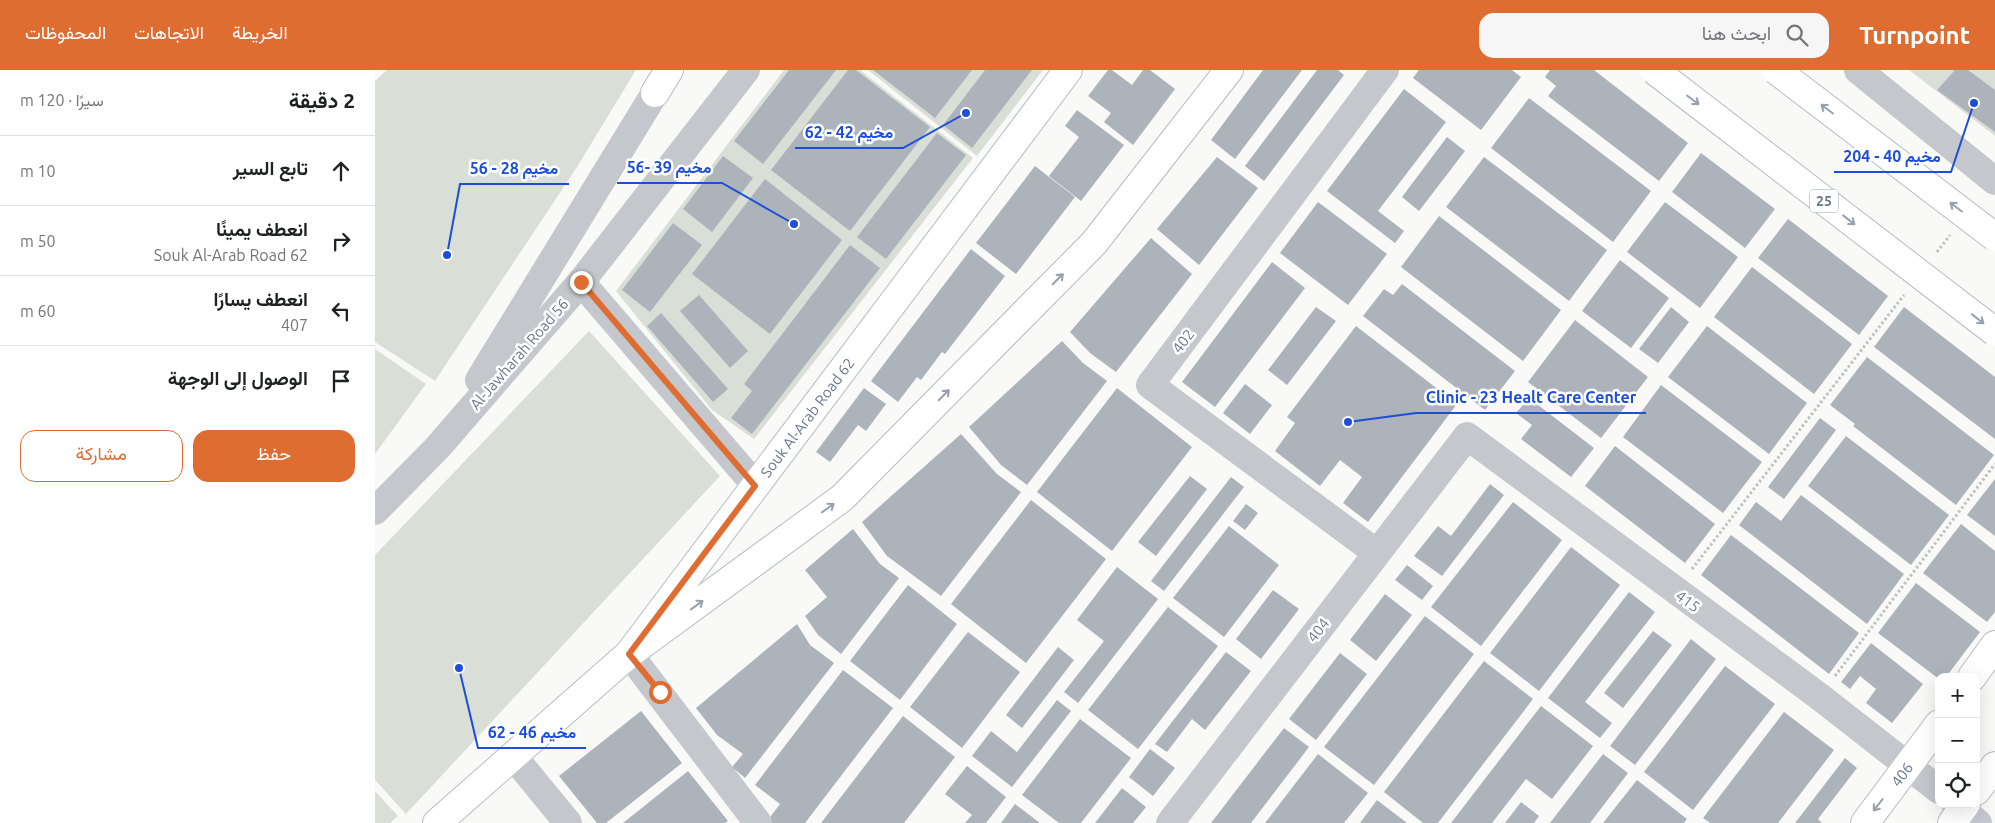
<!DOCTYPE html>
<html lang="ar">
<meta charset="utf-8">
<style>
:root{--surface:#fff;--page:#f6f6f6;--text:#202124;--muted:#757577;--line:#e0e0e0;--accent:#df6d32}
body{margin:0;font-family:Ubuntu,Vazirmatn,sans-serif;background:var(--page);color:var(--text);direction:rtl}
.controls{position:absolute;right:15px;bottom:15px;display:grid;overflow:hidden;border-radius:10px;box-shadow:0 5px 20px #0002}
.controls button{width:45px;height:45px;display:grid;place-items:center;padding:0;border:0;border-bottom:1px solid var(--line);background:var(--surface);color:var(--text);font:25px sans-serif}
.stop{position:absolute;width:15px;height:15px;margin:-11px;border:4px solid #df6d32;border-radius:50%;background:#fff}
.stop.end{background:#df6d32;border-color:#fff;box-shadow:0 1px 5px #0008}
.list{margin:0;padding:0;list-style:none}
h2{display:flex;justify-content:space-between;align-items:center;height:65px;margin:0;padding:0 20px;font-size:21px}
h2 small{font-size:16px;font-weight:400;color:var(--muted)}
.list li{display:grid;grid-template-columns:32px 1fr auto;gap:15px;align-items:center;box-sizing:border-box;height:70px;padding:0 20px;border-top:1px solid var(--line)}
.list b{display:block;font-size:19px;white-space:nowrap}
.list p{margin:0;font-size:16px;white-space:nowrap;color:var(--muted)}
.list em{font-size:16px;font-style:normal;color:var(--muted)}
.actions{display:flex;gap:10px;padding:15px 20px}
.actions a{flex:1;padding:11px 0;border:1px solid var(--accent);border-radius:15px;text-align:center;font-size:18px;color:var(--accent)}
.actions .main{background:var(--accent);color:#fff}
.icon{flex:none;width:28px;height:28px;fill:none;stroke:currentColor;stroke-width:2;stroke-linecap:round;stroke-linejoin:round}
.map{position:relative;flex:none;width:1620px;height:753px;overflow:hidden;direction:ltr}
header{display:flex;align-items:center;gap:30px;box-sizing:border-box;height:70px;padding:0 25px;background:var(--accent);color:#fff}
header strong{font-size:24px}
nav{display:flex;gap:28px;margin-inline-start:auto;font-size:18px}
.search{width:350px;height:45px;background:var(--page);display:flex;align-items:center;gap:12px;box-sizing:border-box;padding:0 18px;border-radius:15px;color:var(--muted);font-size:19px}
main{display:flex}
aside{flex:1;background:var(--surface)}
.map>svg:first-child{display:block}
.green{fill:#d9dfd7}
.building{fill:#acb3ba}
.lines{fill:none;stroke-linecap:round;stroke-linejoin:round}
.secondary-casing{stroke:#b8bcc2;stroke-width:30}
.primary-casing{stroke:#b7bbbf;stroke-width:30}
.path{stroke:#bec0c3;stroke-width:3;stroke-dasharray:2.5 2.5;stroke-linecap:butt}
.street{stroke:#c4c7cb;stroke-width:28}
.secondary{stroke:#fff;stroke-width:28}
.primary{stroke:#fff;stroke-width:28}
.primary-bridge-casing{stroke:#b7bbbf;stroke-width:30;stroke-linecap:butt}
.primary-bridge{stroke:#fff;stroke-width:28}
.oneway{stroke:#97a0ac}
.route{stroke:#df6d32;stroke-width:6}
.labels{text-anchor:middle;dominant-baseline:central;stroke-width:5;stroke-linejoin:round;paint-order:stroke}
.shield{fill:#fff;stroke:#97a0ac;stroke-width:1}
.shield-label{font-size:14px;font-weight:bold;fill:#6a7788}
.street-label{font-size:15px;fill:#6a7788;stroke:#fff}
.leader{fill:none;stroke:#1d4ed8;stroke-width:2}
.callout-dot{fill:#1d4ed8;stroke:#fff;stroke-width:2}
.callout-label{font-size:16px;text-anchor:middle;font-weight:bold;fill:#1d4ed8;stroke:#fff;stroke-width:5;stroke-linejoin:round;paint-order:stroke}
</style>
<header>
<strong>Turnpoint</strong>
<div class="search"><svg class="icon" aria-label="search" viewBox="0 0 24 24"><circle cx="10" cy="10" r="6"/><path d="M15 15l6 6"/></svg>ابحث هنا</div>
<nav><a>الخريطة</a><a>الاتجاهات</a><a>المحفوظات</a></nav>
</header>
<main>
<div class="map">
<svg width="1620" height="753" viewBox="0 0 1620 753">
<rect width="100%" height="100%" fill="#f9faf8"/>
<!-- green -->
<path class="green" d="M12,0H261L202,97L60,311L0,272V11Z
M409,0H485L598,88L379,369L337,340L241,221Z
M493,0H668L602,86Z
M1534,0H1620V66Z
M214,261L345,406L31,744L0,710V485Z
M0,279L51,314L0,384Z
M0,721L23,746L15,753H0Z"/>
<!-- building -->
<path class="building" d="M414,0H461L388,94L359,71Z
M473,0H481L555,57L475,161L396,100Z
M498,0H597L560,48Z
M610,0H657L597,78L568,55Z
M733,0H737L757,15L768,0H775L800,19L758,75L729,52L736,43L713,26Z
M888,0H927L860,89L836,70Z
M942,0H963L969,5L889,111L870,96Z
M1044,0H1137L1146,7L1106,60L1038,8Z
M1175,0H1219L1313,73L1284,111L1173,26L1181,16L1170,7Z
M1580,0H1593L1620,20V62L1562,20Z
M1029,19L1071,52L1003,141L1029,161L1020,173L952,121Z
M1154,28L1276,121L1238,172L1116,78Z
M702,40L749,75L706,131L674,106L704,67L690,56Z
M562,63L591,85L511,189L482,167Z
M1072,67L1090,81L1044,141L1027,127Z
M1326,83L1400,139L1370,178L1297,122Z
M348,86L378,108L337,162L308,139Z
M842,87L883,118L824,195L782,159Z
M1109,87L1232,180L1194,231L1071,137Z
M660,96L700,127L641,204L601,173Z
M390,109L467,170L395,264L317,204Z
M943,132L1012,184L973,235L905,183Z
M1290,132L1363,187L1325,238L1252,182Z
M1064,146L1186,240L1148,291L1026,197Z
M1413,149L1513,226L1484,265L1383,188Z
M298,153L327,175L275,242L247,220Z
M776,168L817,204L741,302L715,283L695,262Z
M475,175L505,198L377,364L356,348L377,321L369,314Z
M596,179L630,206L570,284L567,282L546,310L542,307L523,332L496,311Z
M1245,190L1294,228L1256,278L1207,241Z
M897,192L930,218L840,337L807,312Z
M1377,197L1477,274L1439,324L1339,247Z
M1027,214L1140,301L1110,340L988,246L1009,219L1018,225Z
M324,225L373,281L355,298L305,241Z
M941,237L961,251L912,315L893,300Z
M1296,237L1314,252L1283,293L1264,279Z
M1529,237L1620,307V369L1499,277Z
M286,243L353,319L338,332L272,256Z
M1200,250L1273,307L1226,368L1153,312Z
M981,256L1082,334L993,452L968,433L987,407L965,390L945,416L900,381L920,353L912,347Z
M1332,256L1432,333L1394,384L1293,307Z
M687,271L708,293L732,311L652,415L626,395L594,357Z
M1492,287L1619,385L1581,435L1478,356L1480,354L1455,335Z
M870,314L897,335L875,364L848,343Z
M1286,315L1387,392L1348,443L1248,367Z
M489,318L511,334L491,361L483,355L455,392L441,382Z
M742,318L817,377L737,481L662,422Z
M1154,328L1219,378L1196,407L1146,369L1157,355L1141,343Z
M1445,348L1461,360L1409,429L1393,417Z
M586,364L622,404L646,422L566,526L512,486L487,452Z
M1471,366L1574,445L1536,495L1433,416Z
M1240,376L1340,454L1310,493L1210,416Z
M815,406L832,419L781,486L763,472Z
M856,407L869,417L789,521L776,511Z
M1620,409V466L1592,445Z
M1115,414L1129,425L1067,506L1039,486L1063,456L1076,466Z
M1426,425L1529,504L1492,554L1364,455L1381,432L1406,451Z
M656,430L731,489L651,593L576,534Z
M1138,432L1187,470L1106,576L1056,537Z
M871,434L883,443L870,460L858,451Z
M1586,454L1620,481V542L1612,552L1548,503Z
M854,456L904,495L849,567L798,528Z
M478,459L505,494L524,508L466,584L443,565L430,546L452,527L430,500Z
M1356,465L1484,563L1454,604L1326,505Z
M1196,477L1245,515L1164,621L1115,583Z
M1032,495L1058,516L1047,530L1020,510Z
M742,497L783,529L703,633L689,622L729,571L702,550Z
M1541,513L1605,562L1571,607H1564V609L1503,563Z
M533,515L582,554L525,630L475,591Z
M898,520L924,539L886,589L861,569Z
M1254,522L1280,542L1210,632L1237,653L1225,668L1173,628Z
M1010,524L1037,545L1001,591L975,570Z
M793,537L843,576L763,679L713,640Z
M1050,546L1099,584L999,715L949,677Z
M422,554L435,575L459,593L370,708L357,697L368,684L342,665L321,638Z
M1278,561L1297,575L1248,638L1229,623Z
M593,562L645,602L587,678L535,637Z
M1316,569L1341,589L1260,695L1235,676Z
M1496,573L1548,614L1517,653L1491,633L1501,619L1485,606L1475,619L1466,612Z
M683,577L699,590L647,658L631,645Z
M851,582L876,601L830,660L817,649L792,682L780,674Z
M965,583L992,604L941,670L914,649Z
M1109,591L1158,629L1063,753H1048L1009,722Z
M1350,596L1400,634L1318,740L1269,702Z
M468,600L518,638L430,753H397L393,750L405,734L380,715Z
M682,630L696,641L637,717L597,686L616,661L642,682Z
M1166,636L1218,676L1177,729L1151,709L1117,753H1076Z
M266,641L307,693L231,753H222L184,706Z
M1409,642L1459,680L1403,753H1335L1328,748Z
M528,646L580,687L529,753H446Z
M705,649L756,688L706,753H684L647,725Z
M909,658L934,677L876,753H836Z
M775,679L800,698L778,726L754,707Z
M943,684L993,723L969,753H890Z
M1228,684L1253,703L1215,753H1175Z
M1470,688L1482,698L1443,749L1447,753H1420Z
M592,696L631,727L611,753H590L597,745L570,724Z
M313,701L353,751L350,753H248Z
M1262,710L1312,749L1309,753H1228Z
M747,718L771,737L758,753H720Z
M1002,730L1032,753H985Z
M1146,732L1164,746L1159,753H1130Z
M640,734L665,753H626Z"/>
<g class="lines">
<!-- secondary casing -->
<g class="secondary-casing">
<g id="secondary">
<path d="M1597,607L1620,575"/>
<path d="M1601,721L1620,696"/>
<path id="s1" d="M62,753L254,584L693,0"/>
<path id="s2" d="M1490,753L1564,654"/>
<path d="M1577,753L1591,734"/>
</g>
</g>
<!-- primary casing -->
<g class="primary-casing">
<path id="primary" d="M280,23L294,0
M254,584L467,428L719,173L854,0"/>
</g>
<!-- path -->
<path class="path" d="M1562,182L1575,165
M1317,499L1529,225
M1460,606L1620,394"/>
<!-- street -->
<path class="street" d="M1483,0L1620,111
M206,212L381,416
M104,310L280,23
M0,441L63,377L206,212L371,0
M1002,483L775,315L1010,0
M254,584L383,753
M138,686L193,753
M1580,734L1603,753
M795,753L1092,366L1445,627L1564,720"/>
<!-- secondary -->
<use href="#secondary" class="secondary"/>
<!-- primary -->
<use href="#primary" class="primary"/>
<!-- primary-bridge casing -->
<g class="primary-bridge-casing">
<path id="primary-bridge" d="M1279,0L1620,262
M1401,0L1620,167"/>
</g>
<!-- primary-bridge -->
<use href="#primary-bridge" class="primary-bridge"/>
</g>
<!-- one-way arrows -->
<defs><path id="oneway-shaft" d="M-6 0H5M1.5-3L5.5 0L1.5 3" fill="none" stroke-width="1.6" stroke-linecap="round" stroke-linejoin="round" transform="scale(1.25)"/></defs>
<g class="oneway">
<use href="#oneway-shaft" transform="translate(1318 30) rotate(37)"/>
<use href="#oneway-shaft" transform="translate(1452 39) rotate(-143)"/>
<use href="#oneway-shaft" transform="translate(1581 137) rotate(-143)"/>
<use href="#oneway-shaft" transform="translate(1474 150) rotate(38)"/>
<use href="#oneway-shaft" transform="translate(683 209) rotate(-45)"/>
<use href="#oneway-shaft" transform="translate(1603 249) rotate(38)"/>
<use href="#oneway-shaft" transform="translate(569 325) rotate(-45)"/>
<use href="#oneway-shaft" transform="translate(453 438) rotate(-36)"/>
<use href="#oneway-shaft" transform="translate(322 535) rotate(-36)"/>
<use href="#oneway-shaft" transform="translate(1503 735) rotate(128)"/>
</g>
<g class="lines">
<!-- route -->
<path class="route" d="M206,212L380,416L254,584L285,622"/>
</g>
<g class="labels">
<!-- shield labels -->
<rect class="shield" x="1435" y="119.5" width="28" height="23" rx="4"/>
<g class="shield-label">
<text x="1449" y="131">25</text>
</g>
<!-- street labels -->
<g class="street-label">
<text transform="translate(808 271) rotate(-53)">402</text>
<text transform="translate(144 284) rotate(-49)">Al-Jawharah Road 56</text>
<text stroke="none"><textPath href="#s1" startOffset="552">Souk Al-Arab Road 62</textPath></text>
<text transform="translate(1313 531) rotate(36)">415</text>
<text transform="translate(943 560) rotate(-52)">404</text>
<text stroke="none"><textPath href="#s2" startOffset="61">406</textPath></text>
</g>
</g>
<!-- callouts -->
<path class="leader" d="M591 43L528 78H420M1599 33L1576 102H1459M419 154L347 113H242M72 185L85 114H194M973 352L1041 343H1271M84 598L103 678H211"/>
<g class="callout-dot">
<circle cx="591" cy="43" r="5"/>
<circle cx="1599" cy="33" r="5"/>
<circle cx="419" cy="154" r="5"/>
<circle cx="72" cy="185" r="5"/>
<circle cx="973" cy="352" r="5"/>
<circle cx="84" cy="598" r="5"/>
</g>
<g class="callout-label">
<text x="474" y="68">مخيم 42 - 62</text>
<text x="1517" y="92">مخيم 40 - 204</text>
<text x="294" y="103">مخيم 39 -56</text>
<text x="139" y="104">مخيم 28 - 56</text>
<text x="1156" y="333">Clinic - 23 Healt Care Center</text>
<text x="157" y="668">مخيم 46 - 62</text>
</g>
</svg>
<div class="controls">
<button>+</button>
<button>−</button>
<button><svg class="icon" aria-label="locate" viewBox="0 0 24 24"><circle cx="12" cy="12" r="6"/><path d="M12 2v4M12 18v4M2 12h4M18 12h4"/></svg></button>
</div>
<div class="stop" style="left:285px;top:622px"></div>
<div class="stop end" style="left:206px;top:212px"></div>
</div>
<aside>
<h2>2 دقيقة<small>سيرًا · 120 m</small></h2>
<ul class="list">
<li><svg class="icon" aria-label="ahead" viewBox="0 0 24 24"><path d="M12 20V5M6 11l6-6 6 6"/></svg><div><b>تابع السير</b></div><em>10 m</em></li>
<li><svg class="icon" aria-label="right" viewBox="0 0 24 24"><path d="M7 20v-9h11M14 6l5 5-5 5"/></svg><div><b>انعطف يمينًا</b><p>Souk Al-Arab Road 62</p></div><em>50 m</em></li>
<li><svg class="icon" aria-label="left" viewBox="0 0 24 24"><path d="M17 20v-9H6M10 6l-5 5 5 5"/></svg><div><b>انعطف يسارًا</b><p>407</p></div><em>60 m</em></li>
<li><svg class="icon" aria-label="arrive" viewBox="0 0 24 24"><path d="M6 21V4h12l-3 4 3 4H6"/></svg><div><b>الوصول إلى الوجهة</b></div></li>
</ul>
<div class="actions"><a class="main">حفظ</a><a>مشاركة</a></div>
</aside>
</main>
